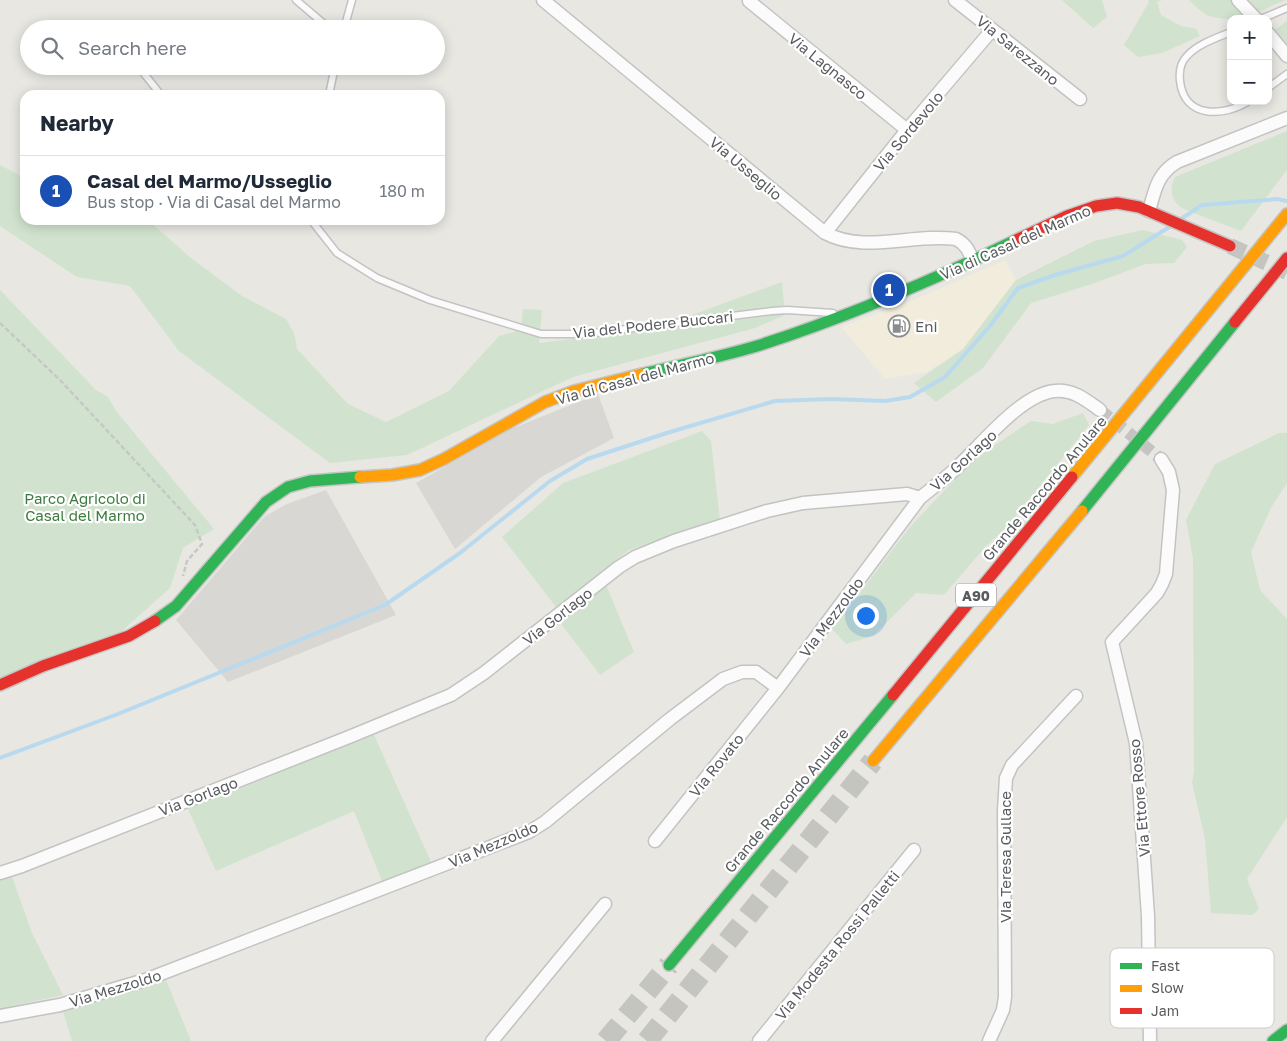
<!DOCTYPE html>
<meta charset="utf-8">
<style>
:root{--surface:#fff;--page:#f2f2f3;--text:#1f2937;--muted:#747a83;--line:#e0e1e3;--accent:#1a73e8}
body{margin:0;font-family:"Golos Text",sans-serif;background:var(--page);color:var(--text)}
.controls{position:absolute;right:15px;top:15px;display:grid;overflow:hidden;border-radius:10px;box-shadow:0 2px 12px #0003}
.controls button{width:45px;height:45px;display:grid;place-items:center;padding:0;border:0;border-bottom:1px solid var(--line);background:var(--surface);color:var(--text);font:25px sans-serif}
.you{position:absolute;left:865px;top:615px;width:18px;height:18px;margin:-12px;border:4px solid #fff;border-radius:50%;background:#1a73e8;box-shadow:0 0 0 8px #1a73e833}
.badge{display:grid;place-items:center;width:32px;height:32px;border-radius:50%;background:var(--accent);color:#fff;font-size:16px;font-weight:700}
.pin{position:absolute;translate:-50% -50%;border:2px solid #fff;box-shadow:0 1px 5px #0006}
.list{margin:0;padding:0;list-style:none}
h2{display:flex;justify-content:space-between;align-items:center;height:65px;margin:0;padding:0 20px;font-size:21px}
h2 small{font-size:16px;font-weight:400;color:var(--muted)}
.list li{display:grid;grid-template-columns:32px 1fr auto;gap:15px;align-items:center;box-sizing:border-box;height:70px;padding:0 20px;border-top:1px solid var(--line)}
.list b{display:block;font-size:19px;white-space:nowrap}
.list p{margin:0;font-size:16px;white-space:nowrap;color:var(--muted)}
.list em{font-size:16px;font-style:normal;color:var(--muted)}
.icon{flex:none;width:28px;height:28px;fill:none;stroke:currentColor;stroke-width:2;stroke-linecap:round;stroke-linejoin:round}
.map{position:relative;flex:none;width:1287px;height:1041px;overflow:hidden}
.search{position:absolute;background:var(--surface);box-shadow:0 2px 12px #0003;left:20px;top:20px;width:425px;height:55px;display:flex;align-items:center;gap:12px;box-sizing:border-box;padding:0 18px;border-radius:28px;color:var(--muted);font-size:19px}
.panel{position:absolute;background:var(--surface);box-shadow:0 2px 12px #0003;left:20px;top:90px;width:425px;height:135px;border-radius:15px}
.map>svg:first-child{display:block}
.commercial{fill:#f1ecdb}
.industrial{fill:#d9d7d3}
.green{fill:#d1e3ce}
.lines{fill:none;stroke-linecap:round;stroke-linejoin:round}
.stream{stroke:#b9d9ef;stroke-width:4}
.street-tunnel{stroke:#c4c4c1;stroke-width:12;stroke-dasharray:12 6;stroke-linecap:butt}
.secondary-tunnel{stroke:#c4c4c1;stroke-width:16;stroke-dasharray:16 8;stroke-linecap:butt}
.highway-tunnel{stroke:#c4c4c1;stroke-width:21;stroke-dasharray:21 11;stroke-linecap:butt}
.lane-casing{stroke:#c4c3c3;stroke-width:9}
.street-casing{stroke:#c4c3c3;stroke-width:15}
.fast-casing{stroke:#c4c5c4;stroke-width:14}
.slow-casing{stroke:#c4c5c4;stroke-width:14}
.jam-casing{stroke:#c4c5c4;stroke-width:14}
.path{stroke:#c4c9c6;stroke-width:2.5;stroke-dasharray:5 2.5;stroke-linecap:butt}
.lane{stroke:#fcfbfb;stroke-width:6}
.street{stroke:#fcfbfb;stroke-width:12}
.fast{stroke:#30b455;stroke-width:11}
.slow{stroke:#ff9f0a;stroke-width:11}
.jam{stroke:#e5322d;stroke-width:11}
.labels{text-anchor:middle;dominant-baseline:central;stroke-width:4.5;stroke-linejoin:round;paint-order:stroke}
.shield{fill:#fff;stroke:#8b8d8f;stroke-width:1}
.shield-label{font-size:14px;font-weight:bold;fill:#595c5f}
.street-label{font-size:15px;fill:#595c5f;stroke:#fff}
.poi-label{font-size:15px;fill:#595c5f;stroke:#fff;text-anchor:start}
.park-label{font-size:15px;fill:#3c7c3e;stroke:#fff}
.key{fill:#fff;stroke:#cdcecf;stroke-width:1}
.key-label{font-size:14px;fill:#595c5f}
</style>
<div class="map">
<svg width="1287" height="1041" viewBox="0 0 1287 1041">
<rect width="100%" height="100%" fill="#e8e7e2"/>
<!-- commercial -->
<path class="commercial" d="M1005,260L1016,280L963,349L927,372L885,379L841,327L918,298Z"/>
<!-- industrial -->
<path class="industrial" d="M598,394L614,438L541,477L455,549L416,483L511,429Z
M326,490L396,615L228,682L176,620L264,517L287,504Z"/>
<!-- green -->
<path class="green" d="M1062,0H1102L1107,17L1093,28Z
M1148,0H1162L1157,2L1161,15L1181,26L1196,29L1200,36L1162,53L1138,57L1124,45L1149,2Z
M1189,0H1286C1261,10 1234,26 1207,15C1201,12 1194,5 1189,0Z
M1287,21V48L1273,31Z
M1287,131V170L1241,231C1230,226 1185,211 1179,206C1170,197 1170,187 1175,177Z
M0,165L25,178V220H148L191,258L242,296L286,319L294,333L297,349L348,404L386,422L449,391L499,336L521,330L523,309L542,310L539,343L635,331L695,314L782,282L785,315L755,328L573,377L407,455L330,463L179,351L130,286L77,277L0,226Z
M1143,230L1182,240L1187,247L1174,263L1146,264L1092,284L1031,303L983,368L936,402L914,383L963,349L1016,280L1094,241Z
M0,290L96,390L108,397L116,411L214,529L183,548L170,588L122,631L0,679Z
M1083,413L1089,425L1006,528L986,546L944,595L916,593L873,636L846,644L832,629L910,527L974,459L1031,421L1053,424Z
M702,431L711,441L720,521L629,550L556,607L502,537L563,483Z
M1279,433H1287V483L1272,506L1251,552L1260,590L1287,619V817L1247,879L1259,909L1252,915L1211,913L1205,839L1192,782L1194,772L1193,559L1186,520L1215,464Z
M606,585L634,652L600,675L559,621Z
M374,735L431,862L382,881L354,811L216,871L187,807Z
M11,874L32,933L63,995L2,1008L0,1007V878Z
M166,980L191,1041H72L63,1011Z"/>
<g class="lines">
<!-- stream -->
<path class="stream" d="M1181,219L1202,205L1277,199L1287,201
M0,758L118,714L385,605L460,553L550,481L587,459L670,432L775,401L831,399L885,401L910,397L945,377L990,326L1018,288L1055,275L1123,256L1171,226"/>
<!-- street-tunnel -->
<path class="street-tunnel" d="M1100,410L1161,459"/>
<!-- secondary-tunnel -->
<path class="secondary-tunnel" d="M1230,246L1287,272"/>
<!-- highway-tunnel -->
<path class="highway-tunnel" d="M606,1041L669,965
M647,1041L873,761"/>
<!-- lane casing -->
<g class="lane-casing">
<path id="lane" d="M296,0L330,29
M1261,19L1287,8
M344,29L352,0
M1231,32C1216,38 1198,44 1187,56C1181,62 1179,72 1180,81C1184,119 1224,117 1249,101
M138,66L161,95
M1268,88L1287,74
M329,95L335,66
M311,220L337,253L377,278L430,300L541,334H586L772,311L787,310L833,313"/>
</g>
<!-- street casing -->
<g class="street-casing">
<path id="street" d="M543,0L825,233C865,254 913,233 956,239C966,244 969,251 973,261
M955,0L1080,99
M1238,0L1256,19
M749,1L907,130
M1268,33L1287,56
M1149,211C1155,190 1157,174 1177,162L1287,118
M825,233L907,130L992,30
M655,841L778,688
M0,873L22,866L349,737L451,695L484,673L619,567L635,557L674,541L767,511L803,503L907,494L920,498C931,489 943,480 953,471C979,448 1020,394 1055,391C1073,389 1086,400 1100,410
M0,1016L60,1005L145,980L529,832L545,822L670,719L723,679L742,672H756L778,688L920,498
M492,1041L605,904
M759,1041L914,850
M989,1041L1003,1010L1005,997L1004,810L1006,778L1012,765L1076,696
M1150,1041L1148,916L1136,743L1112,642L1157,593L1162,584L1166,574L1173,490L1169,472L1161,459"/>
</g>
<!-- fast casing -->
<g class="fast-casing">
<path id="fast" d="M642,374C681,365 720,357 757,346C845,318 931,281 1014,241
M1082,511L1235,322
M155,621L176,606L266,502L288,487L310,481L360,477
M669,965L893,695
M1273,1041L1287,1030"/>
</g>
<!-- slow casing -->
<g class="slow-casing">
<path id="slow" d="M360,477L392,475L420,470L444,459L545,402L574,391L642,374
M1072,477L1287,214
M873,761L1082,511"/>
</g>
<!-- jam casing -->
<g class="jam-casing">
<path id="jam" d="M1014,241L1067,216L1096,206L1117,203L1139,207L1230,246
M1235,322L1287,258
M0,685L43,666L129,636L155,621
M893,695L1072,477"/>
</g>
<!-- path -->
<path class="path" d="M0,323L60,380L195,525L202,544L187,561L183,576"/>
<!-- lane -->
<use href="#lane" class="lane"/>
<!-- street -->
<use href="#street" class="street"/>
<!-- fast -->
<use href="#fast" class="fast"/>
<!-- slow -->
<use href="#slow" class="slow"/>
<!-- jam -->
<use href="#jam" class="jam"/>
</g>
<!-- icons -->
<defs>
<g id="fuel-ring" transform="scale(1.125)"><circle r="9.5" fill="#fff" stroke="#8b8d8d" stroke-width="1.5"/><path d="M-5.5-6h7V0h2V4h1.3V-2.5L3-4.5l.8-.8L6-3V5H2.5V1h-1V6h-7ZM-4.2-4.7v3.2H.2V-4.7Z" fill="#8b8d8d"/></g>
</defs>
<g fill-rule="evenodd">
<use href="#fuel-ring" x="899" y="326"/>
</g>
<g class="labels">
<!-- shield labels -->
<rect class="shield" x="956" y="583.5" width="40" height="23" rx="4"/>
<g class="shield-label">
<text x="976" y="595">A90</text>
</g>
<!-- street labels -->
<g class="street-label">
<text transform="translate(1018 50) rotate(39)">Via Sarezzano</text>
<text transform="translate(828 66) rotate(39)">Via Lagnasco</text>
<text transform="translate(908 131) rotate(-50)">Via Sordevolo</text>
<text transform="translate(746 168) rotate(40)">Via Usseglio</text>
<text transform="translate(1015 242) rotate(-24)">Via di Casal del Marmo</text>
<text transform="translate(653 324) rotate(-6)">Via del Podere Buccari</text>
<text transform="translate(635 378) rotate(-15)">Via di Casal del Marmo</text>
<text transform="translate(963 460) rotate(-42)">Via Gorlago</text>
<text transform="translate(1044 488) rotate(-50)">Grande Raccordo Anulare</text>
<text transform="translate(557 616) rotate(-38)">Via Gorlago</text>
<text transform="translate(831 617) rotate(-53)">Via Mezzoldo</text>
<text transform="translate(716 765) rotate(-51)">Via Rovato</text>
<text transform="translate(198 796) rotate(-21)">Via Gorlago</text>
<text transform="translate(1139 798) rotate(-95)">Via Ettore Rosso</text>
<text transform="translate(786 800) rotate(-50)">Grande Raccordo Anulare</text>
<text transform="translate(493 844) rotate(-23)">Via Mezzoldo</text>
<text transform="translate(1005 857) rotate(-90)">Via Teresa Gullace</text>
<text transform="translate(837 945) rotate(-51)">Via Modesta Rossi Palletti</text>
<text transform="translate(115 988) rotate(-17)">Via Mezzoldo</text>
</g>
<!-- poi labels -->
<g class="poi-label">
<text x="915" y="326">Eni</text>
</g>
<!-- park labels -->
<g class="park-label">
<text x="85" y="498">Parco Agricolo di<tspan x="85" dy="17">Casal del Marmo</tspan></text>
</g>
</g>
<!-- legend -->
<rect x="1110" y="948" width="164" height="80" rx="8" class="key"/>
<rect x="1120" y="963" width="22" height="6" fill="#30b455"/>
<rect x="1120" y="985" width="22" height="7" fill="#ff9f0a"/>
<rect x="1120" y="1008" width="22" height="6" fill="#e5322d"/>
<g class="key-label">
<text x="1151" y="971">Fast</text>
<text x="1151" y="993">Slow</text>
<text x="1151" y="1016">Jam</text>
</g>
</svg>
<div class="controls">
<button>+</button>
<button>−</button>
</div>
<div class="you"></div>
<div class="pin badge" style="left:889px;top:290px;background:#1a4fb4">1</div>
<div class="search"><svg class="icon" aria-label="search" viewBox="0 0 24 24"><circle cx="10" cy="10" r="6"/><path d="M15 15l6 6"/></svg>Search here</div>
<section class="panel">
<h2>Nearby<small></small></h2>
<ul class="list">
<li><span class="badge" style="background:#1a4fb4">1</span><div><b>Casal del Marmo/Usseglio</b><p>Bus stop · Via di Casal del Marmo</p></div><em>180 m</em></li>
</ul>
</section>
</div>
